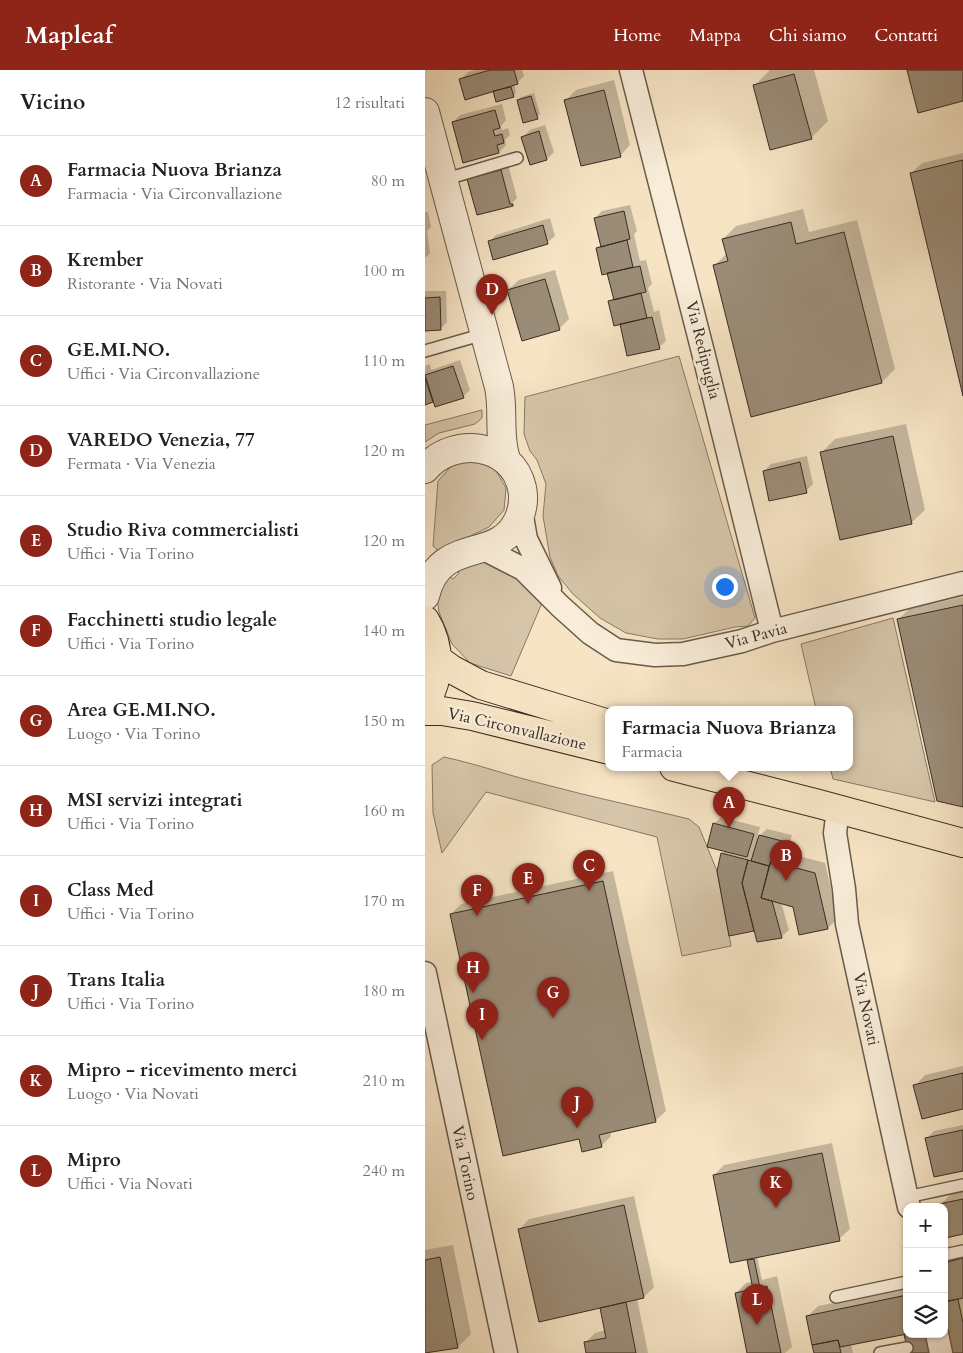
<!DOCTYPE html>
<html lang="it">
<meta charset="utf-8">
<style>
:root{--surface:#fff;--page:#f2f2f2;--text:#202124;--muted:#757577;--line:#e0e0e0;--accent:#8f2418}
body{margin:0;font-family:Cardo,serif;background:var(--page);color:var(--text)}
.controls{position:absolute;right:15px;bottom:15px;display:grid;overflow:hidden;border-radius:10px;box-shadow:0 1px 4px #0004}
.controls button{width:45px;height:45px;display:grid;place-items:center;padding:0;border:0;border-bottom:1px solid var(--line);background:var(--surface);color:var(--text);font:25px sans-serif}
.you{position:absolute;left:299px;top:516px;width:18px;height:18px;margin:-12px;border:4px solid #fff;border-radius:50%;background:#1a73e8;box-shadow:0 0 0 8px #1a73e833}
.badge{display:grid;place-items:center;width:32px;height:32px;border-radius:50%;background:var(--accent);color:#fff;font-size:16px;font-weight:700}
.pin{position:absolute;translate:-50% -41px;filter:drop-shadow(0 1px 2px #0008)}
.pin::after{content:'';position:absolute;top:26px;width:18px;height:15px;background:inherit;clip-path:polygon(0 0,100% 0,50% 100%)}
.popup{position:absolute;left:180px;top:636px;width:248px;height:65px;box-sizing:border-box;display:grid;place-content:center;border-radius:10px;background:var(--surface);filter:drop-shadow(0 1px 4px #0005);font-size:16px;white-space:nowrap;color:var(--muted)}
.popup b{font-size:19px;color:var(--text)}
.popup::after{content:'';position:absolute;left:50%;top:100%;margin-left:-10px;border:10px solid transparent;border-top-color:var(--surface)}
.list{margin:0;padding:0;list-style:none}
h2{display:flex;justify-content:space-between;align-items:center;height:65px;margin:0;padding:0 20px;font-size:21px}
h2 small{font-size:16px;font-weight:400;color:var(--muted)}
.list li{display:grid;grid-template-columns:32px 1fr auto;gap:15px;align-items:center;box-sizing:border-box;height:90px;padding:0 20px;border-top:1px solid var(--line)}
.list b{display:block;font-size:19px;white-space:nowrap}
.list p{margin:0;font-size:16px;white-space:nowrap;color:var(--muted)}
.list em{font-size:16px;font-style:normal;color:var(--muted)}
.icon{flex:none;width:28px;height:28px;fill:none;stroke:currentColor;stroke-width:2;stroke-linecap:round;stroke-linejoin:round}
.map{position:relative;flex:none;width:538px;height:1283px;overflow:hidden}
header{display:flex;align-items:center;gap:30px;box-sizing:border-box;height:70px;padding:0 25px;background:var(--accent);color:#fff}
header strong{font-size:24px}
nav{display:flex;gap:28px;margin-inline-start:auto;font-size:18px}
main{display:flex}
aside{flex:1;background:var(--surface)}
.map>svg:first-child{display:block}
.green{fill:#d6c5a9;stroke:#877866}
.shadow{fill:#0003;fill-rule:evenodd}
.building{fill:#9b8c77;stroke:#382c23}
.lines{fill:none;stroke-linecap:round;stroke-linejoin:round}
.service-casing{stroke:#685a4b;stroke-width:14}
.minor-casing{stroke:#685a4b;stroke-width:25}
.tertiary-casing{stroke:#685a4b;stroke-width:30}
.primary-casing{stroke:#382c23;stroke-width:30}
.service{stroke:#f9edd9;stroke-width:11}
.minor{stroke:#f9edd9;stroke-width:22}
.tertiary{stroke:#f9edd9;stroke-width:28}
.primary{stroke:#f6e4c4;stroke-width:28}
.labels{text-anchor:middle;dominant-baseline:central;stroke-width:5;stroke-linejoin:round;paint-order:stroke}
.street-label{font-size:16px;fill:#382c23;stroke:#f9edd9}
</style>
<header>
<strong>Mapleaf</strong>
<nav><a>Home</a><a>Mappa</a><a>Chi siamo</a><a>Contatti</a></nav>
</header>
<main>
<aside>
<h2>Vicino<small>12 risultati</small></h2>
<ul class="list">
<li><span class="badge">A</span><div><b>Farmacia Nuova Brianza</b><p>Farmacia · Via Circonvallazione</p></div><em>80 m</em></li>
<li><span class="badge">B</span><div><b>Krember</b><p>Ristorante · Via Novati</p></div><em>100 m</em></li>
<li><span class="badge">C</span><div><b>GE.MI.NO.</b><p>Uffici · Via Circonvallazione</p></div><em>110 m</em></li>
<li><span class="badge">D</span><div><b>VAREDO Venezia, 77</b><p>Fermata · Via Venezia</p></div><em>120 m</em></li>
<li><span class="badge">E</span><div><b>Studio Riva commercialisti</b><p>Uffici · Via Torino</p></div><em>120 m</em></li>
<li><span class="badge">F</span><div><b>Facchinetti studio legale</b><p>Uffici · Via Torino</p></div><em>140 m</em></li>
<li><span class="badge">G</span><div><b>Area GE.MI.NO.</b><p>Luogo · Via Torino</p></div><em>150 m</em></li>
<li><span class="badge">H</span><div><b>MSI servizi integrati</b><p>Uffici · Via Torino</p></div><em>160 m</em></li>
<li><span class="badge">I</span><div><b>Class Med</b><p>Uffici · Via Torino</p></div><em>170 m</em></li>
<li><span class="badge">J</span><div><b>Trans Italia</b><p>Uffici · Via Torino</p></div><em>180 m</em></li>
<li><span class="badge">K</span><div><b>Mipro - ricevimento merci</b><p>Luogo · Via Novati</p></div><em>210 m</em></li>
<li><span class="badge">L</span><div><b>Mipro</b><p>Uffici · Via Novati</p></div><em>240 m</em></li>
</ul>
</aside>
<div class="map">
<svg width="538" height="1283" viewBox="0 0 538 1283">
<rect width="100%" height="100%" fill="#f6e4c4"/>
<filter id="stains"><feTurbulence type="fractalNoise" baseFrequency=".004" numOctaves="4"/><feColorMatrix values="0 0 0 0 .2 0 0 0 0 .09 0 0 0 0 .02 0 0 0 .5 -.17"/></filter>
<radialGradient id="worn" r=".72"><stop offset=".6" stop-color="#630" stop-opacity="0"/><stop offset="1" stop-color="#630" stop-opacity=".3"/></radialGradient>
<!-- green -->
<path class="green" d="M254,286L330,548L323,556L310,557L258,569H233L201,563L175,548L148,524L133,506L125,487L118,446L121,414L112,390L105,381L99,364L100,327Z
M57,340V348L50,354L14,363L0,372V355Z
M50,390L70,399L81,418L79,440L64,457L14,481L8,476L13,411L28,394Z
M44,492H62L90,506L117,533L86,606L45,593L27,574L14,542L11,521L19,503L28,509L34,503L27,497Z
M468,548L510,732L408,709L405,697H424V639H391L376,574Z
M19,687C52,694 85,706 118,714C166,727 215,737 264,749L274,757L292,801L306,876L257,886L232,767L61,722L17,783L8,743L7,695Z"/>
<!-- shadow -->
<path class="shadow" d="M50,0H97L99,6L92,13L89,14L91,23L88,26L36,9L43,2Z
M345,0H389L403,51L386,68L329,16Z
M189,10L205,75L195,86L141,30L151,20Z
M109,23L115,44L112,47L93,30L96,27Z
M77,34L81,50L76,56L77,60L83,58L85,65L80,70L81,75L74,82L39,91L28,52L35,45Z
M120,55L129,82L122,89L106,94L98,67L105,60Z
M538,83V320L486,103L497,93Z
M83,94L92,128L85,135L44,109L51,102Z
M205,135L212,161L209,164L215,191L221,190L227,214L223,218L229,242L234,240L241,271L234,277L195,253L185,231L189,227L183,202L172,178L177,174L170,148L177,141Z
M378,139L384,162L432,150L470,299L457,312L289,196L302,183L298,169L311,156Z
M0,142H3L6,157L2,161L5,183L0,188Z
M125,148L130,166L123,172L69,188L64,172L71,165Z
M130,200L144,249L134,259L83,220L94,210Z
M0,221H21L22,252L15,259H0Z
M35,290L45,320L38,327L9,330L0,333V296L5,294L6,300Z
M481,354L500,440L487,452L416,468L397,382L410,369Z
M382,386L388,414L381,421L339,401L346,394Z
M538,527V735L473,550L484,539Z
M296,747L335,757L332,768L342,759L367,765L362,783L400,793L413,848L403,858L369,836L356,832L364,860L357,866L333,870L330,860L305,864L297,784L301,780L289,754Z
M188,801L241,1041L230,1051L185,1061L186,1066L176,1076L155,1068L26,844L36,834Z
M538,996V1038L490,1016L500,1005Z
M538,1055V1099L502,1068L509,1061Z
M407,1073L425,1159L414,1169L332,1186L337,1210L352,1206L367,1277L360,1283H324L311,1223L321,1213L327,1212L323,1190L326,1187L289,1105L299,1095ZM333,1216L334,1219L321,1222V1219Z
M538,1116V1163L519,1137L515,1135L532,1118Z
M209,1126L229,1217L219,1227L212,1228L223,1283H162L160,1273L170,1263L181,1260L176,1236L94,1160L104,1149Z
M28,1175L46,1264L33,1277L0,1283V1180Z
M538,1181V1283L519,1252V1185Z
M482,1218V1264H509L513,1283H484L480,1263L426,1274L428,1283H390L383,1246L393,1236Z"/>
<!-- building -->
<path class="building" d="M65,0H89L93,14L40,30L34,9Z
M482,0H538V31L493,43Z
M369,4L387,69L345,80L328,15Z
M86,17L89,27L71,32L68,21Z
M179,20L196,87L156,96L139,30Z
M106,26L113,49L98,53L92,30Z
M70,40L75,58L68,60L70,66L77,64L79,73L72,75L74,83L38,93L27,52Z
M114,61L122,90L105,95L96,67Z
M538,90V326L485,103Z
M76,100L85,134H88V136L52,145L42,109Z
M199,141L205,169L176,177L169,148Z
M366,152L371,174L419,162L457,313L326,347L288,195L303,191L297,169Z
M118,155L123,174L68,190L63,171Z
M202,170L208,197L177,205L171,178Z
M215,196L221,222L189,230L182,203Z
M120,209L135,260L97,271L82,220Z
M216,223L222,248L189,256L183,231Z
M15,227L16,260L0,261V228Z
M227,247L235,279L202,286L195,254Z
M28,296L39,328L10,337L0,305Z
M0,308L8,332L0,335Z
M468,366L487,454L415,470L395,382Z
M375,392L382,423L344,431L338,401Z
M538,535V737L512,731L472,549Z
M288,753L329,764L322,787L282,777Z
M334,765L361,772L354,793L346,791L344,796L326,791Z
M296,783L323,790L317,813L329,861L304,866L292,801Z
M323,790L344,796L336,828L347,831L357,868L332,872L317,813Z
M346,791L390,803L403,859L374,865L368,837L336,828Z
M178,811L231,1052L174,1065L177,1077L157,1082L154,1069L78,1086L25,844Z
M538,1003V1039L497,1049L488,1015Z
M538,1060V1101L509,1107L500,1068Z
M397,1083L415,1171L305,1193L288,1105Z
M538,1129V1164L521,1168L519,1160V1137H514V1134Z
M199,1135L219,1228L114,1252L93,1159Z
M15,1187L33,1278L0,1283V1190Z
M538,1188V1228L519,1232V1193Z
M329,1189L335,1218L328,1219L322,1190Z
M342,1216L356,1283H322L310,1223Z
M482,1225V1264L415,1277L413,1270L387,1275L381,1246Z
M533,1229L538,1253V1283H525L519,1258V1232Z
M201,1232L211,1283H161L159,1272L181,1268L175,1238Z
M479,1264H501L505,1283H483Z
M413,1270L416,1283H389L387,1275Z"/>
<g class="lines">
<!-- service casing -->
<g class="service-casing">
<path id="service" d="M18,110L92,88
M0,281L59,264
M482,1127L538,1115
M519,1185L538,1181
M411,1227L482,1212
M455,1283L482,1278"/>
</g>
<!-- minor casing -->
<g class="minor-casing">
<path id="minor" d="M206,0L279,286L347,561
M96,441L101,469L125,518
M57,478L98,499L135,536L165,563L191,580L230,585L258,584L317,571L347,561L538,513
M413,739L410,763L419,819L422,854L484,1137
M0,903L81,1283
M512,1264L516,1283"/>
</g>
<!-- tertiary casing -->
<g class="tertiary-casing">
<path id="tertiary" d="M0,42L74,317C79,341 73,366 81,389
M0,399C27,366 87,372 97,418C99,427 98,438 94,448C74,496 15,463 0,526"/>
</g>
<!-- primary casing -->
<g class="primary-casing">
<path id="primary" d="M0,550C16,576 16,607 0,634
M12,589L26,599L56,615L184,654
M0,641H17L47,646L184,680
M249,697L394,734L538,773"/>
</g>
<!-- service -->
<use href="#service" class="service"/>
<!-- minor -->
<use href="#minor" class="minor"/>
<!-- tertiary -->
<use href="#tertiary" class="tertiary"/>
<!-- primary -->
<use href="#primary" class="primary"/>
</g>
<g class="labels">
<!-- street labels -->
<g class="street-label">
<text transform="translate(278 280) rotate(76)">Via Redipuglia</text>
<text transform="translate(331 566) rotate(-15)">Via Pavia</text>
<text transform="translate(92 659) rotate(13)">Via Circonvallazione</text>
<text transform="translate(441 939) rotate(78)">Via Novati</text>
<text transform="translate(40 1093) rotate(78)">Via Torino</text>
</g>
</g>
<rect width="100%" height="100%" filter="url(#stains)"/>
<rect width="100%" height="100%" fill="url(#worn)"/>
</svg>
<div class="controls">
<button>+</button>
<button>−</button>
<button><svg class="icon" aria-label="layers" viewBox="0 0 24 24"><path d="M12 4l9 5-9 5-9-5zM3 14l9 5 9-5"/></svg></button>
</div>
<div class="you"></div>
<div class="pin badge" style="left:304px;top:758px">A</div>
<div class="popup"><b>Farmacia Nuova Brianza</b>Farmacia</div>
<div class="pin badge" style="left:361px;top:811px">B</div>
<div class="pin badge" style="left:164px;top:821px">C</div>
<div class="pin badge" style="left:67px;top:245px">D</div>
<div class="pin badge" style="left:103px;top:834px">E</div>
<div class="pin badge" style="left:52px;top:846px">F</div>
<div class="pin badge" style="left:128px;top:948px">G</div>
<div class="pin badge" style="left:48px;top:923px">H</div>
<div class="pin badge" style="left:57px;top:970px">I</div>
<div class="pin badge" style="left:152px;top:1058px">J</div>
<div class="pin badge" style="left:351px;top:1138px">K</div>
<div class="pin badge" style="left:332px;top:1255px">L</div>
</div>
</main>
